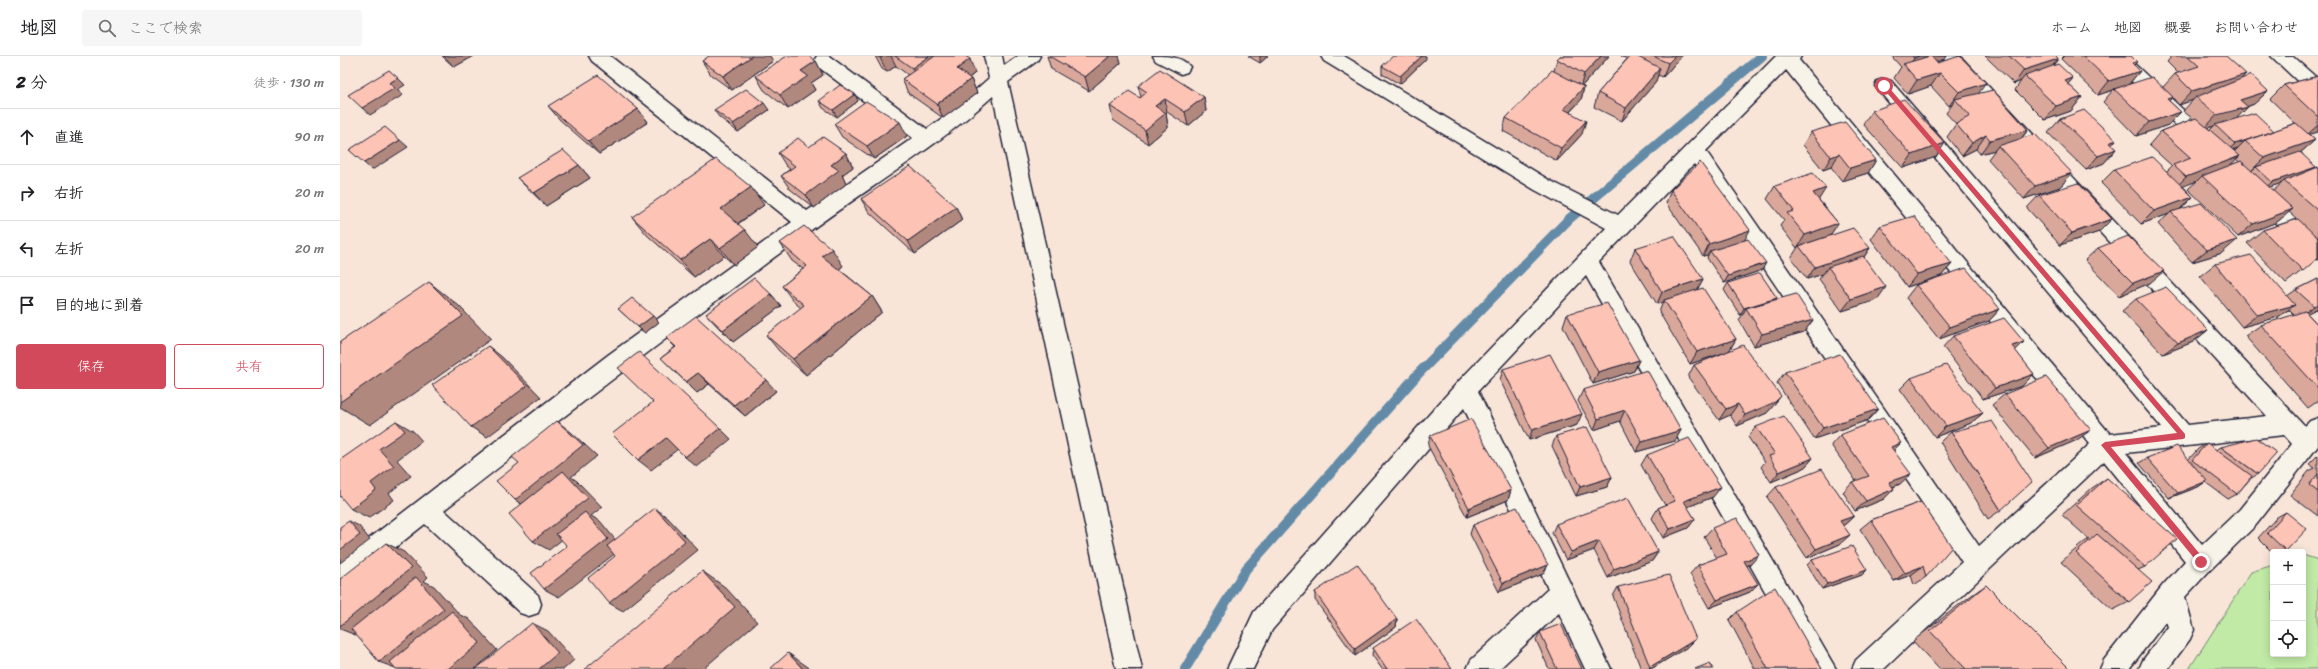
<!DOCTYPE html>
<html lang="ja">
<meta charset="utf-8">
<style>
:root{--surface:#fff;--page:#f6f6f6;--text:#202124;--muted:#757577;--line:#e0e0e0;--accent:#d1495b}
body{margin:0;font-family:Sriracha,"Klee One",sans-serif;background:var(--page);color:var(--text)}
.controls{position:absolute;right:12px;bottom:12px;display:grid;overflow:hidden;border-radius:4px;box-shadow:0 2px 10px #0003}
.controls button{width:36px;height:36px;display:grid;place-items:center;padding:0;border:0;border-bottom:1px solid var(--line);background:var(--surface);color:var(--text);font:20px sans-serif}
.stop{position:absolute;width:12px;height:12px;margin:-9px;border:3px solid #d1495b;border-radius:50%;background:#fff}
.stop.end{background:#d1495b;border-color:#fff;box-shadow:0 1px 4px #0008}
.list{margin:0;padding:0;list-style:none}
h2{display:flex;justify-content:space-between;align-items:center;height:52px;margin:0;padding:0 16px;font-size:17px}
h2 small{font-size:13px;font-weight:400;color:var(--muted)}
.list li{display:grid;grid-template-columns:26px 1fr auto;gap:12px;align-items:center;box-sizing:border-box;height:56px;padding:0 16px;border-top:1px solid var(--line)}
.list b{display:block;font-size:15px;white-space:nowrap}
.list em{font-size:13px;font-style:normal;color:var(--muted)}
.actions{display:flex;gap:8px;padding:12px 16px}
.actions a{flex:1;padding:9px 0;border:1px solid var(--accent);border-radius:4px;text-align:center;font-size:14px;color:var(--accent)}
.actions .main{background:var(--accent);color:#fff}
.icon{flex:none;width:22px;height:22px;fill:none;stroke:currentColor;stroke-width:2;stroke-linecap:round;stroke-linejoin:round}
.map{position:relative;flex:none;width:1978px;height:613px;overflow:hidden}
header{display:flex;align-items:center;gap:24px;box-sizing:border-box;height:56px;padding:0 20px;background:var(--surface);border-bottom:1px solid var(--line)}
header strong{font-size:19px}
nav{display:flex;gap:22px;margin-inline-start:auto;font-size:14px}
.search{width:280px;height:36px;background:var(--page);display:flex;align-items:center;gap:10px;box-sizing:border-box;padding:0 14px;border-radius:4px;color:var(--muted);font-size:15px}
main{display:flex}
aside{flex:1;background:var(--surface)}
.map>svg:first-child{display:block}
.green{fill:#c1eaa6;stroke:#728670}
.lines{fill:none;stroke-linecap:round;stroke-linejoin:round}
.stream{stroke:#638ba8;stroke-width:10}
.minor-casing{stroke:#22223b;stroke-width:3}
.minor{fill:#f7f3e8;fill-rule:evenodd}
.wall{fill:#daa89b;stroke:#22223b;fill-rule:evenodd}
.shaded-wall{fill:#b1887e;stroke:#22223b}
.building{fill:#fdc3b4;stroke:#22223b}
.route{fill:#d1495b}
</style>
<header>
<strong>地図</strong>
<div class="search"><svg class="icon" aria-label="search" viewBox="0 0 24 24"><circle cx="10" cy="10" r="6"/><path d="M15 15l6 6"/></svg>ここで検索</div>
<nav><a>ホーム</a><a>地図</a><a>概要</a><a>お問い合わせ</a></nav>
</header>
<main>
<aside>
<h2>2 分<small>徒歩 · 130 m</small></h2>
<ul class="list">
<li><svg class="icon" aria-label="ahead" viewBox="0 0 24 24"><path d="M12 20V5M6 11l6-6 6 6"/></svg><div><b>直進</b></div><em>90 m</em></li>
<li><svg class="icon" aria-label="right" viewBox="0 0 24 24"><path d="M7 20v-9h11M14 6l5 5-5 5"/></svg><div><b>右折</b></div><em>20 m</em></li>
<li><svg class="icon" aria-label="left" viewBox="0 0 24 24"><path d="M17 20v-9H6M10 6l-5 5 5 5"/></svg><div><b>左折</b></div><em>20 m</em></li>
<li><svg class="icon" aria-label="arrive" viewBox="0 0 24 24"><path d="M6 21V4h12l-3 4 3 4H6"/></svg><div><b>目的地に到着</b></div></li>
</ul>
<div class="actions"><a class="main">保存</a><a>共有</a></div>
</aside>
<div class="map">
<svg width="1978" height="613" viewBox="0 0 1978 613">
<rect width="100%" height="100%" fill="#f9e5d8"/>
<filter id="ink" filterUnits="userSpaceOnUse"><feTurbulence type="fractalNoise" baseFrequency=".025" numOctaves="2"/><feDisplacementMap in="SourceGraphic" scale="8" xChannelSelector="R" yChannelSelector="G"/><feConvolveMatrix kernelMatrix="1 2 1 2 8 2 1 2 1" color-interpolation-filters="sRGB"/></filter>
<g filter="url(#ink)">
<!-- green -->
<path class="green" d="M1963,499L1978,504V613H1849L1911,516L1933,509V598H1963Z"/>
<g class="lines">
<!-- stream -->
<path class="stream" d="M845,613L906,513L1077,319L1229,163L1422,0"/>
<!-- minor casing -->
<g class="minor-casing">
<path id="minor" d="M249,0H270L467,155L573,82L477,10L474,5L477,0H489L587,73L612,55L649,22L644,0H662L664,10L678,0H700L697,5L668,26L802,613H776L653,40C596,92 529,131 467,177C344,268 224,360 104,454L198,539L201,548L198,557L189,560L180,557L85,468L9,528L0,532V505L268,299L452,166L252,5Z
M813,0C827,0 842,0 850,11L847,16L841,18L816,5Z
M981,0H1004L1209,124L1278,159L1436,0H1461L1459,4L1770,378L1822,372L1535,30L1537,25L1544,23L1551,25L1848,369L1927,360L1600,0H1620L1965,370L1970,365L1978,362V390L1916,469L1870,514L1845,541L1854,574L1850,583L1828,613H1799L1803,604L1828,571L1826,565L1789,613H1760L1764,604L1823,529L1845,505L1764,405L1544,613H1512L1516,604L1622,506L1354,108L1259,206L1496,613H1469L1246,220L1138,335L1271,613H1245L1219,557L1159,613H1127L1131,604L1208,533L1124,352L932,574L913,613H887L914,556L1118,326L1266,172L1195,134L984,5ZM1446,14L1750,388L1639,490L1366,95ZM1944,379L1952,388L1900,453L1862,489L1786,397Z
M1766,0H1786L1873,82L1876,87L1873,92L1866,94L1859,92Z
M1931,0H1952L1978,23V40L1971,38Z
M1921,132L1928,135L1978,182V203L1971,201L1914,145L1911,140L1914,135Z"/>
</g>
<!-- minor -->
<use href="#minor" class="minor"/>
</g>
<!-- wall -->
<path class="wall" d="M102,0H134L114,11Z
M535,0H625L635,17L629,22L631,23L637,37L603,62L568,37L562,23L568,19L556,10L547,16L542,13Z
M707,0H779L781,7L749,35L711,13Z
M908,0H928L920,7Z
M1220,0H1269L1242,30L1244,31L1241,44L1230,56L1242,78L1217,105L1163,75L1166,62L1214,15L1217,3Z
M1281,0H1342L1323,21L1318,19L1316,26L1282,65L1254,51L1258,37L1287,3Z
M1554,0H1607L1605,3L1596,6L1688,74L1682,82L1732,117L1720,131L1684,143L1648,103L1655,94L1640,98L1636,93L1622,100L1607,81L1616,68L1606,57L1612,49L1609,50L1591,30L1568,38L1554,22L1561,11L1553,2Z
M1645,0H1716L1718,3L1712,11L1733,22L1728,28L1742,41L1731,55L1705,64L1675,34L1681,25L1674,28Z
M1724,0H1791L1797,6L1794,9L1800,15L1789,28L1823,31L1835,18L1838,17L1827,6L1832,0H1886L1902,23L1928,35L1914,48L1907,51H1908L1897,62L1934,75L1955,67L1930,43L1944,29L1978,20V76L1969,78L1975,84L1961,96L1973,113L1978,111V202L1946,227L1907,187L1923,174L1957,163L1949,156L1937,166L1898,181L1848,133L1857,125L1843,130L1853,141L1841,153L1882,197L1852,206L1818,168L1829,158L1801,168L1761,127L1774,114L1827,115L1832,110L1809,89L1821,75L1853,63L1843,55L1853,44L1839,49L1832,41L1829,45L1841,56L1828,69L1796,80L1763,46L1773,34L1758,39L1721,3ZM1874,70L1870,74L1868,72ZM1898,92L1895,95L1893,94ZM1896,103L1899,106L1890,109ZM1942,127L1933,135L1929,131Z
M1086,3L1060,28L1042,18V10Z
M362,5H433L392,34L371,19Z
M476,5L483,19L471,27L475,34L448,53L424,34L416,20Z
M798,30L864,41L866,55L848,70L827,56L826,57L828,71L808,88L773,64L770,50L800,42L801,41Z
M479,45H518L497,61L483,52Z
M208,50L298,53L308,66L259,98L220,64Z
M374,54H429L398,76L379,61Z
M1532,55L1596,101L1563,112L1523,68Z
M1720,63L1776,84L1771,89L1776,93L1764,107L1746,114L1708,77Z
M494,68L567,80L534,103L502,81Z
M1471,76L1536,104L1528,117L1502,125L1491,111L1483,114L1463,89Z
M438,97H506L513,111L502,119L506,128L474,152L450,133L441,120L450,113L446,110Z
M239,109L250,122L206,150L177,122Z
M1435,130L1479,144L1498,167L1490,179L1530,192L1524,201L1537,244L1502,255L1479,223L1483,218L1467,223L1451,202L1458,191L1457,192L1440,170L1444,164L1427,143Z
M1331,134L1404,184L1422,214L1384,227L1367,202L1368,199L1363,200L1326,147Z
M1699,139L1772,163L1759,176L1720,189L1687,152Z
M521,143L616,151L622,164L575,198L529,156Z
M424,149L398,168L418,191L394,209L384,200L354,221L307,179L292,161Z
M1540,170L1612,208L1601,220L1567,231L1531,183Z
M440,187L503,210L499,213L532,240L542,256L466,319L439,295L426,279L461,252L454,246L442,230L463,213L452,205Z
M1295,192L1363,223L1357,234L1396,283L1389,295L1433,350L1427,357L1397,370L1390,359L1379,364L1348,321L1354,309L1387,296L1350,308L1319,256L1323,246L1317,248L1290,205Z
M1758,192L1810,227L1779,240L1745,204Z
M1875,208L1947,240L1956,234L1978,223V255L1976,253L1967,257L1978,269V345L1968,352L1905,280L1921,269L1954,259L1949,254L1938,261L1902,271L1860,220Z
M1388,227L1437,242L1436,244L1473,264L1464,276L1414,290L1399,264L1403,258L1400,259L1384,234Z
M1576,229L1660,253L1649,265L1599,283L1566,242Z
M431,238L441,250L393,286L377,270L366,258Z
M1796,243L1868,274L1853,286L1823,298L1782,255Z
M278,253L313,260L319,266L305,277Z
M1227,258L1299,304L1294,315L1253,328L1223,270Z
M1613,280L1684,286L1675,295L1694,318L1682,330L1643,343L1603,291Z
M326,282L436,335L405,360L369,328L357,337L321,302L335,291Z
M1163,313L1237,369L1189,384L1160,324Z
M1445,316L1538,353L1528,364L1474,383L1437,327Z
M1571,322L1643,357L1631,367L1595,381L1560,333Z
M1243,334L1341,374L1335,385L1296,396L1280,365L1254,374L1238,345Z
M1665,338L1737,384L1695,402L1652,349Z
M1416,371L1473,402L1464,412L1431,426L1421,411L1425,406L1408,381Z
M1611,376L1661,454L1648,463L1600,386Z
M1500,379L1554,394L1560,428L1553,431L1554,433L1544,443L1515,455L1503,436L1512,426L1516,425L1491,389Z
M1090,380L1171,434L1168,444L1127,461L1088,390Z
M1216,380L1272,421L1267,431L1236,440L1212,390Z
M1867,387L1876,394L1881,391L1918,418L1910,423L1897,438L1888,443L1865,426L1858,431L1829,442L1799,407L1807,402L1848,404L1858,393Z
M1307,399L1373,441L1347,451L1355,463L1348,472L1323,482L1312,462L1318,452L1325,449L1301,409Z
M1978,399V460L1950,439L1969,415L1975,412L1969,408Z
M1767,422L1805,511L1798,514L1789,546L1773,554L1721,506L1743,487L1749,483L1722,459L1752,432Z
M1436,431L1514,460L1503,470L1500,488L1467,502L1427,441Z
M1581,446L1586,521L1574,529L1571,519L1554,525L1520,473L1531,464Z
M1946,456V495L1944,496H1933V497L1918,482L1937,461Z
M1216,468L1318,496L1312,505L1268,522L1254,494L1226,504L1212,477Z
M1133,469L1208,509L1203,518L1159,536L1130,478Z
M1372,472L1411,508L1407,509L1410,536L1369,552L1350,518L1358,509L1377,502L1364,481Z
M1472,504L1527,514L1522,519L1482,533L1467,509Z
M1646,529L1730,613H1599L1573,585L1629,541Z
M1278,531L1349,590L1311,613H1301L1273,540Z
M975,536L1057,563L1056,571L1015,600L975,544Z
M1397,556L1482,613H1415L1389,564Z
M1200,576L1242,613H1209L1196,584Z
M1033,592L1112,613H1042L1032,599Z"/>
<!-- shaded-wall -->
<path class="shaded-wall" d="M104,0H134L114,11Z
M412,0H430L433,5L392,34L383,20Z
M544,0H551L556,10L547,16L540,2Z
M589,0H613L578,26L572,12Z
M770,0H779L781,7L749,35L745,21Z
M920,0H928L920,7Z
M1082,0H1086V3L1060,28V20Z
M1261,0H1269L1240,32L1244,18Z
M1335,0H1342L1323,21L1328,7Z
M1579,0H1607L1605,3L1568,15L1567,13L1574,2Z
M630,3L635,17L622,27L617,13Z
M1718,3L1708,16L1685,20L1681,25L1674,28L1684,14Z
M476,5L483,19L471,27L475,34L448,53L440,39L461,15Z
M1320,12L1316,26L1282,65L1286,52Z
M1800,15L1788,29L1774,33L1773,34L1758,39L1769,25Z
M1600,17L1591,30L1568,38L1577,24Z
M1906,18L1892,32L1856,41L1853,44L1839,49L1852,35Z
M58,22L65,29L57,34L63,39L30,59L22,52L49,27Z
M1733,22L1722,36L1725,25Z
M631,23L637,37L603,62L597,48Z
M1646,27L1636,41L1615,43L1612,49L1609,50L1619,36Z
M1244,31L1241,44L1220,66L1224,53Z
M1928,35L1914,48L1898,54L1908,51L1894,65L1875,69L1874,70L1864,73L1877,59L1900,44Z
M515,38L518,45L497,61L493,54Z
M864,41L866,55L848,70L845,56Z
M1742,41L1731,55L1705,64L1716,50Z
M1833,41L1820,54L1827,43Z
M825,43L827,56L826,57L828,71L808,88L805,74L815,50Z
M424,47L429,54L398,76L393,68Z
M298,53L308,66L259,98L248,85Z
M1841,56L1828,69L1796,80L1809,66Z
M1246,65L1242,78L1217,105L1221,92Z
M560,66L567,80L534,103L527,90Z
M1978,69V76L1967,79Z
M1688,74L1677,87L1658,90L1655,94L1640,98L1650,84Z
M1935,76L1905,85L1898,92L1887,95L1895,88Z
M1646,79L1636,93L1622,100L1632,87Z
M60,84L68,91L32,114L24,107Z
M1776,84L1764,98L1769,87Z
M1975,84L1960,97L1916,111L1910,116L1924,102Z
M1605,87L1596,101L1563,112L1572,99Z
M1776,93L1764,107L1746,114L1758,100Z
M506,97L513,111L502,119L506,128L474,152L466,139L491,109Z
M1499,98L1491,111L1483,114L1491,101Z
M1900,100L1886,113L1862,120L1857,125L1833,134L1846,121Z
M1536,104L1528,117L1502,125L1510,112Z
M239,109L250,122L206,150L194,137Z
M1976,111L1968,118L1944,125L1942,127L1924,133L1932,126Z
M1732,117L1720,131L1684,143L1695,130Z
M411,131L424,149L394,170L381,153Z
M1486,132L1478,145L1473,137Z
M1853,141L1839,154L1831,156L1829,158L1801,168L1814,155Z
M616,151L622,164L575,198L568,185Z
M1953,153L1937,166L1898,181L1913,168Z
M1772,163L1759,176L1720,189L1732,177Z
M1498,167L1490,180L1459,190L1457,192L1465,179Z
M405,174L418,191L394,209L380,192Z
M1410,174L1403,187L1370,195L1368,199L1363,200L1369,188Z
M370,183L384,200L354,221L340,204Z
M1897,184L1882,197L1852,206L1867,194Z
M1530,192L1521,205L1488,211L1483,218L1467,223L1475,211Z
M492,193L503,210L494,217L482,200Z
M1426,207L1422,214L1384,227L1388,220Z
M1612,208L1601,220L1567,231L1577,218Z
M1824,215L1810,227L1779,240L1793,227Z
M1363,223L1356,236L1324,244V246L1317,248L1322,236Z
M89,226L118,249L151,283L30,369L0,351V346Z
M1546,231L1537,244L1502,255L1511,243Z
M431,238L441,250L393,286L383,274Z
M532,240L542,256L466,319L453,303Z
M1437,242L1433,249L1406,252L1403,258L1400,259L1404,252Z
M1978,248V252L1958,262L1974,250Z
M1955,249L1938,261L1902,271L1917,259Z
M1660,253L1649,265L1599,283L1610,271Z
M313,260L319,266L305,277L298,271Z
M1473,264L1464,276L1414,290L1422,278Z
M1868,274L1853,286L1823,298L1838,287Z
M1396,283L1389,295L1350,308L1357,296Z
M1684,286L1672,298V290Z
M148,290L162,301L201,341L147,381L131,371Z
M1299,304L1294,315L1253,328L1258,316Z
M358,317L369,328L357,337L346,326Z
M1694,318L1682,330L1643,343L1655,332Z
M426,324L436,335L405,360L394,349Z
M1441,340L1433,350L1427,357L1397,370L1405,359Z
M1398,348L1390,359L1379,364L1386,353Z
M1538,353L1528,364L1474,383L1483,372Z
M1285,354L1280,365L1254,374L1258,363Z
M1643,357L1631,367L1595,381L1606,370Z
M1242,358L1237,369L1189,384L1192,374Z
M56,365L73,375L82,385L57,404L71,420L49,437L54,444L29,462L11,453L31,427L39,393Z
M217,365L231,376L257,400L231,421L237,425L262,451L251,460L260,465L282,492L219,541L204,533L250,461L209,494L193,485L191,454L175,444Z
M380,372L391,383L357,411L345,401Z
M1341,374L1335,385L1296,396L1302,386Z
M1751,374L1737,384L1695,402L1709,392Z
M326,382L338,393L311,414L298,404Z
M1561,387L1551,397V391Z
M1473,402L1464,412L1431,426L1439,416Z
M1571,418L1560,428L1539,436L1549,426Z
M1272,421L1267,431L1236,440L1240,431Z
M1867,425L1858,431L1829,442L1838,437Z
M1381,431L1373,441L1337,455L1344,445Z
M1554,433L1544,443L1515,455L1526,445Z
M1171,434L1168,444L1127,461L1129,452Z
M315,452L328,462L358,494L283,555L269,547Z
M1514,460L1504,469L1490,474L1500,465Z
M1355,463L1348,472L1323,482L1330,473Z
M9,465L19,470L30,484L0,507V494Z
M1510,479L1500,488L1467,502L1476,493Z
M1259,485L1254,494L1226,504L1231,496Z
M46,487L64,496L88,521L84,525L94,530L120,559L129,563L157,594L135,613H58L39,606L18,580L0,573V570Z
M1318,496L1312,505L1268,522L1274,513Z
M1419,499L1411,508L1396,514L1404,505Z
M1208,509L1203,518L1159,536L1163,527Z
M1583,510L1571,519L1554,525L1565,517Z
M1527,514L1522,519L1482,533L1487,528Z
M362,515L385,531L417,566L363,613H323Z
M1418,528L1410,536L1369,552L1377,544Z
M1057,563L1056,571L1015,600V593Z
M192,567L208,575L234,604L224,613H199Z
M1356,583L1349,590L1311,613H1308L1310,611Z
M448,597L468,611L471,613H463Z"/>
<!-- building -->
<path class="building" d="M369,0H412L383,20L362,5Z
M447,0H469L476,5L461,15L468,20L440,39L416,20Z
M536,0H544L540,2Z
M555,0H589L572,12Z
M595,0H625L630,3L617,13L631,23L597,48L562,23Z
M709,0H770L745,21Z
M1053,0H1082L1060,20L1042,10Z
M1220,0H1261L1244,18L1217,3Z
M1290,0H1296L1320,12L1286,52L1258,37Z
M1313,0H1335L1328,7Z
M1572,0H1579L1574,2Z
M1590,0H1591L1597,7L1620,0L1646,27L1619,36L1600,17L1577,24L1563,8Z
M1669,0H1716L1718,3L1684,14Z
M1743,0H1791L1797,6L1792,7L1800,15L1769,25Z
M1848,0H1886L1906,18L1852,35L1835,18L1859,10Z
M1718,8L1733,22L1725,25L1742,41L1716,50L1685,20Z
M820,13L864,41L845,56L825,43L815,50L826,57L805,74L770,50L789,35L800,42L807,36L798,30Z
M49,14L58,22L49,27L55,32L22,52L8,39Z
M1212,14L1244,31L1224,53L1246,65L1221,92L1166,62Z
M258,19L298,53L248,85L208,50Z
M1911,19L1928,35L1900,44L1908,51L1877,59L1856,41Z
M1978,20V61L1944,29Z
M1812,21L1833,41L1827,43L1841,56L1809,66L1774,33Z
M500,29L515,38L493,54L479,45Z
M406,33L424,47L393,68L374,54Z
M1653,34L1688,74L1650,84L1646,79L1632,87L1616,68L1630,60L1615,43Z
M1564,43L1605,87L1572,99L1532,55Z
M526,45L560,66L527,90L494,68Z
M1744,54L1776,84L1769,87L1776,93L1758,100L1720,63Z
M1915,57L1934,75L1895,88L1875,69Z
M1856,62L1900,100L1846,121L1833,109L1851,102L1821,75Z
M1505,66L1536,104L1510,112L1499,98L1491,101L1471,76Z
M1956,67L1975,84L1924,102L1905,85Z
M45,71L60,84L24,107L9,94Z
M1695,78L1732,117L1695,130L1658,90Z
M483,81L506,97L491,109L499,114L466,139L441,120L455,110L438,97L458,82L469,91Z
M223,94L239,109L194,137L177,122Z
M1960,96L1976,111L1932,126L1916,111Z
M1812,101L1853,141L1814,155L1774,114Z
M376,103L411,131L381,153L405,174L380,192L370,183L340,204L292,161Z
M1901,105L1953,153L1913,168L1862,120Z
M1360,106L1410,174L1369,188L1331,134Z
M570,110L616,151L568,185L521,143Z
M1978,111V155L1944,125Z
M1473,117L1486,132L1473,137L1498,167L1465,179L1447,157L1454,155L1435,130Z
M1738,127L1772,163L1732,177L1699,139Z
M1861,147L1897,184L1867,194L1831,156Z
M1574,160L1612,208L1577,218L1540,170Z
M1958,163L1978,182V202L1963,215L1923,174Z
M464,170L492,193L482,200L532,240L453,303L426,279L464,249L442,230L467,210L440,187Z
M1513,172L1530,192L1475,211L1459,190Z
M1334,180L1363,223L1322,236L1295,192Z
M1788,180L1824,215L1793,227L1758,192Z
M1408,183L1426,207L1388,220L1370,195Z
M1911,199L1955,249L1917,259L1875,208Z
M1523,200L1546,231L1511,243L1488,211Z
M1626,212L1660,253L1610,271L1576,229Z
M1420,217L1437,242L1404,252L1388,227Z
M414,222L431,238L383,274L366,258Z
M1978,223V248L1974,250L1956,234Z
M89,226L123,260L0,346V286Z
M1826,231L1868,274L1838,287L1796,243Z
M1363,232L1396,283L1357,296L1324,244Z
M1456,238L1473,264L1422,278L1406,252Z
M292,242L313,260L298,271L278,253Z
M1267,247L1299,304L1258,316L1227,258Z
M1965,255L1978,269V332L1921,269Z
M356,260L426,324L394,349L358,317L346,326L321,302L336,291L326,282Z
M1664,262L1684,286L1672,290L1694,318L1655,332L1613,280Z
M1403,289L1441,340L1435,346L1405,359L1398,348L1386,353L1354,309Z
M148,290L187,330L131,371L92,329Z
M299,296L380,372L345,401L326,382L298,404L272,378L313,346L278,312Z
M1210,298L1242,358L1192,374L1163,313Z
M1500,298L1538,353L1483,372L1445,316Z
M1606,309L1643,357L1606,370L1571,322Z
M1307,314L1341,374L1302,386L1285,354L1258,363L1243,334Z
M1706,321L1751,374L1709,392L1665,338Z
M1444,360L1473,402L1439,416L1429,400L1435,398L1416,371Z
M1543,362L1561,387L1551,391L1571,418L1549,426L1554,433L1526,445L1512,426L1529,420L1500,379Z
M1131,363L1171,434L1129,452L1090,380Z
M56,365L65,375L39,393L54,410L31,427L36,434L11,453L0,440V404Z
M217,365L243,389L175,444L156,425L179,407L172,401Z
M1652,365L1692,426L1661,454L1611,376Z
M1247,371L1272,421L1240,431L1216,380Z
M1349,382L1381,431L1344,445L1355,463L1330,473L1318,452L1335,445L1307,399Z
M1916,382L1937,397L1918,418L1881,391Z
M1867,387L1912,420L1897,438L1852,404Z
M1837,390L1867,425L1838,437L1807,402Z
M1482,413L1514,460L1500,465L1510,479L1476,493L1436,431Z
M223,415L248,442L193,485L169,458Z
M1978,418V436L1969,429Z
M1767,422L1837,483L1805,511L1736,449Z
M1288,442L1318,496L1274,513L1259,485L1231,496L1216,468Z
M1581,446L1612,491L1586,521L1583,510L1565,517L1531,464Z
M1177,451L1208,509L1163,527L1133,469Z
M315,452L345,485L269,547L248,522L275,500L267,490Z
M245,456L268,483L204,533L191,517L227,490L216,478Z
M1946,456L1967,473L1946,495L1927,477Z
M1397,462L1419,499L1404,505L1418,528L1377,544L1358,509L1387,498L1372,472Z
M9,465L20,479L0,494V471Z
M1757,478L1812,526L1789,546L1736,497Z
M46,487L71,512L0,570V523Z
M1512,490L1527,514L1487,528L1472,504Z
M1017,508L1057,563L1015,593L975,536Z
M362,515L395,551L323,613H245Z
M1329,519L1356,583L1310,611L1278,531Z
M76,521L104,553L39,606L11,573Z
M1646,529L1730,613H1626L1590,575Z
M1435,531L1482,613H1428L1397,556Z
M112,555L140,587L108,613H56L50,606Z
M1076,563L1112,613H1047L1033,592Z
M192,567L218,597L199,613H136Z
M1221,568L1242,613H1217L1200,576Z
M448,597L463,613H430Z
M1370,607L1373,613H1355Z"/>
</g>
<!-- route -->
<path class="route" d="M1542,28H1546L1845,378V382L1843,383L1771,391L1864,503V508H1859L1761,389L1765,386L1837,377L1542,31Z"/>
</svg>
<div class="controls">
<button>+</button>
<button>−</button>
<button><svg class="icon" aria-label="locate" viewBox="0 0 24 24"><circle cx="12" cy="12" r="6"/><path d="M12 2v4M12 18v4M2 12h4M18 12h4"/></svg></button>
</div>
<div class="stop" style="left:1544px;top:30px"></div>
<div class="stop end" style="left:1861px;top:506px"></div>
</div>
</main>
